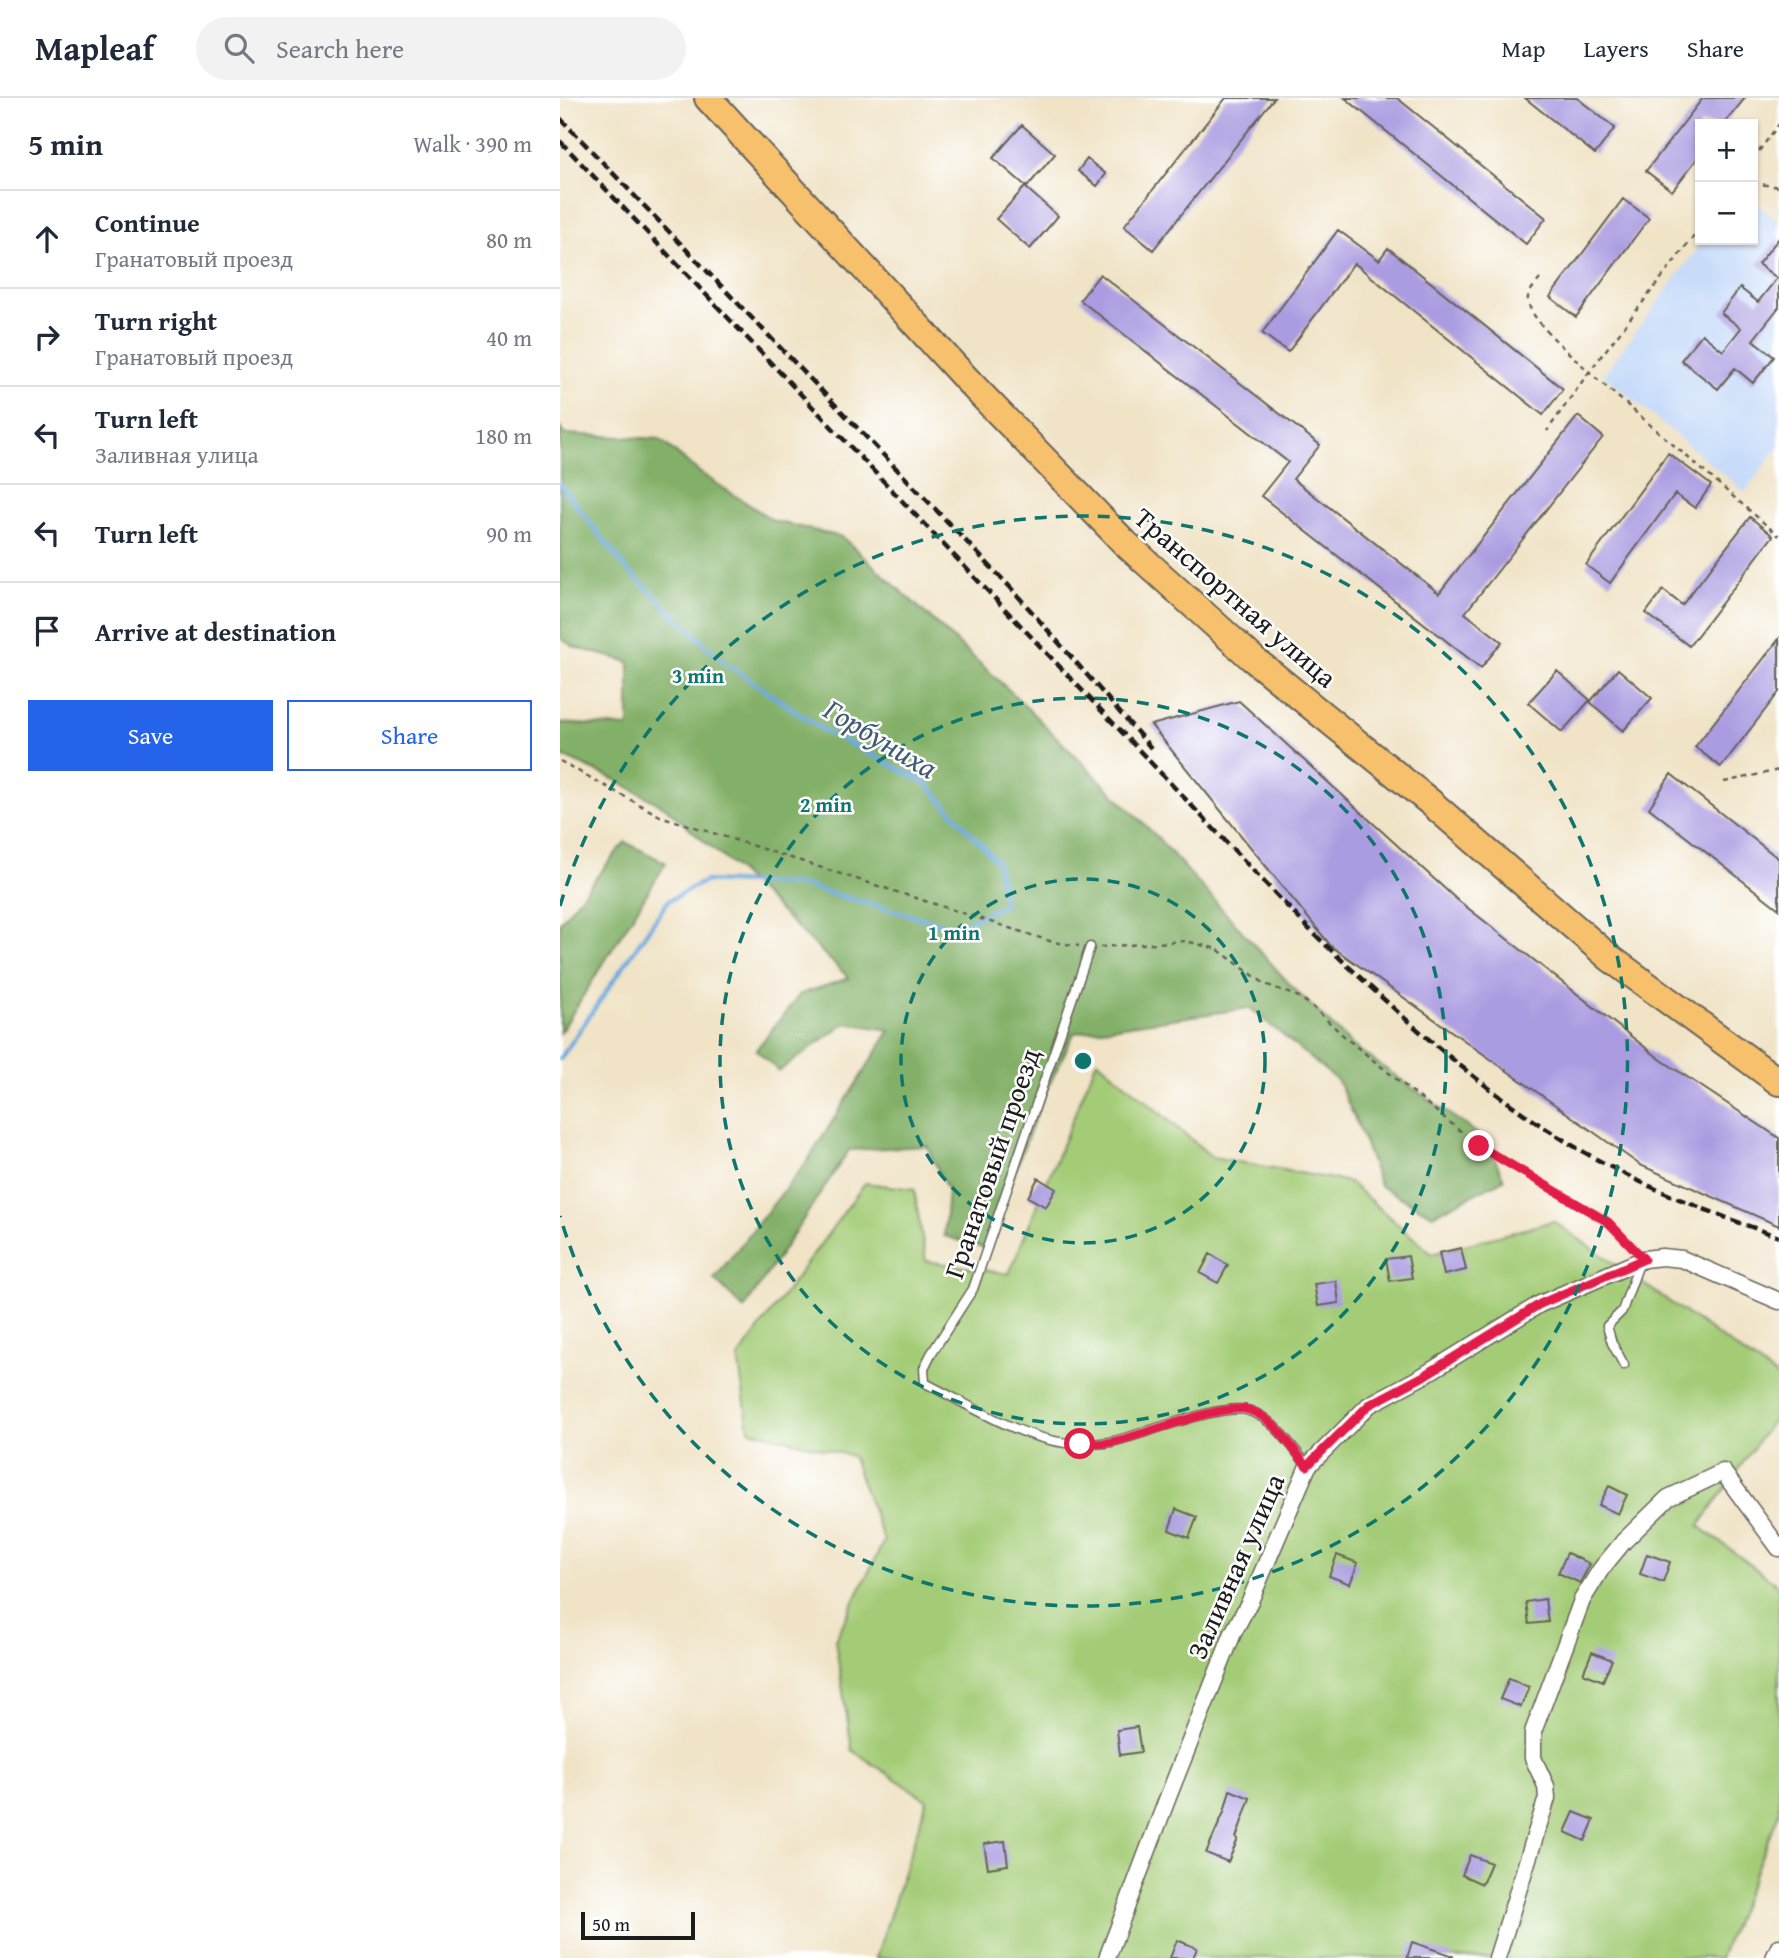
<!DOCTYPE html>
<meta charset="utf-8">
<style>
:root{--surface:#fff;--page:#f2f2f3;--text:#1f2937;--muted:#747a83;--line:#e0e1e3;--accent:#2563eb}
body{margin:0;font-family:"Gentium Book Plus",serif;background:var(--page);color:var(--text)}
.controls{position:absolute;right:21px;top:21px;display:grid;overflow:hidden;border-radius:0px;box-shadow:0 2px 5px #0004}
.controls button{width:63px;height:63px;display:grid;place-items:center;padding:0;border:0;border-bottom:2px solid var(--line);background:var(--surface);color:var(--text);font:35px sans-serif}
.scale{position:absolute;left:21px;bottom:18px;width:114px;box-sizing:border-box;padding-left:7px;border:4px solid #1c1c1c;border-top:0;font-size:19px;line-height:24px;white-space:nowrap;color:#1c1c1c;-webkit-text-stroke:5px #fff;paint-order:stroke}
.stop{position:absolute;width:21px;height:21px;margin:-16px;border:5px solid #e11d48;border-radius:50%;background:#fff}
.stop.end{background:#e11d48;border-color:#fff;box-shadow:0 2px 7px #0008}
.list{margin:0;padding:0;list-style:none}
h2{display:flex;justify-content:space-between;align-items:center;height:91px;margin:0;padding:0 28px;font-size:30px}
h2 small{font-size:23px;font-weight:400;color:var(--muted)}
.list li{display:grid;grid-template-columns:46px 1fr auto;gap:21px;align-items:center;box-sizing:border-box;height:98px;padding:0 28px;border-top:2px solid var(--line)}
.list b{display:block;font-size:26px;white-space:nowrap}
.list p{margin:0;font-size:23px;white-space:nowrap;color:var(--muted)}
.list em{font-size:23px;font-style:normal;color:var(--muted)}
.actions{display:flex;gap:14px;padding:21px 28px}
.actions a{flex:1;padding:16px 0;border:2px solid var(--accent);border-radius:0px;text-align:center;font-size:24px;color:var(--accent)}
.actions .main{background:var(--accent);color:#fff}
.icon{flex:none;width:38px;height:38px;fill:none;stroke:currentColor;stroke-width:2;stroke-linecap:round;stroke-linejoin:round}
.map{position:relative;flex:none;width:1219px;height:1860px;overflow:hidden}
header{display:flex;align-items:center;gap:42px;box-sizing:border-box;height:98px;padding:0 35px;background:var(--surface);border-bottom:2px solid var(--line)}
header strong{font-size:33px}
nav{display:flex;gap:38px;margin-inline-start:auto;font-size:24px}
.search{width:490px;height:63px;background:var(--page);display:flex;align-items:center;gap:18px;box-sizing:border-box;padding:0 24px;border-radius:38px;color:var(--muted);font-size:26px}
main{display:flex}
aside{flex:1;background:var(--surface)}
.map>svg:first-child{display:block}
.built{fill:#c8dcf9}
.green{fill:#a4cc77;stroke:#60744a;stroke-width:2}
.forest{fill:#83b068;stroke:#506642;stroke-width:2}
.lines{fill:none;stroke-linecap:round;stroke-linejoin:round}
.stream{stroke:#6ca9de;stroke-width:4.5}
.building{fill:#ab9ce1}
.lane-casing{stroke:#666258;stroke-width:11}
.street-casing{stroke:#666258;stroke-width:19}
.primary-casing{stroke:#666258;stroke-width:30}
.path{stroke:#666258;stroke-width:2.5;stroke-dasharray:5 5;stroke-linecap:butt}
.lane{stroke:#fff;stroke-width:8}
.street{stroke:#fff;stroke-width:16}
.primary{stroke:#f7c06c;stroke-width:26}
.rail{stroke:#1c1c1c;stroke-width:4.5;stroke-dasharray:10 5;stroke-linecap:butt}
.route{stroke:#e11d48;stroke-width:9}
.ring{fill:none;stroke:#0f766e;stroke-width:3.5;stroke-dasharray:12 9}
.labels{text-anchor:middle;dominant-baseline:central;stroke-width:5;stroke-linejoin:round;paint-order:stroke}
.street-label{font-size:28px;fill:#1c1c1c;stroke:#fff}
.water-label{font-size:30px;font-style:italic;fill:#405b73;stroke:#fff}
.centre{fill:#0f766e;stroke:#fff;stroke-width:3.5}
.ring-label{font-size:21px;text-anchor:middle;font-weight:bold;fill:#0f766e;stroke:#fff;stroke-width:5;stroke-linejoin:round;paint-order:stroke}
</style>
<header>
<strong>Mapleaf</strong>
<div class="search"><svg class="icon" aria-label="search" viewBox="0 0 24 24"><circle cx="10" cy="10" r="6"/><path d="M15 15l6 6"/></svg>Search here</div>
<nav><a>Map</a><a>Layers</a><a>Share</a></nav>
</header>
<main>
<aside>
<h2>5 min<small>Walk · 390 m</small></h2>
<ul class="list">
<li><svg class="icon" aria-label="ahead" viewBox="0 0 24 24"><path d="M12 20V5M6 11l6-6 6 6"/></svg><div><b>Continue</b><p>Гранатовый проезд</p></div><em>80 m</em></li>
<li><svg class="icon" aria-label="right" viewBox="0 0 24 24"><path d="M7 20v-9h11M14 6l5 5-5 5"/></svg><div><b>Turn right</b><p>Гранатовый проезд</p></div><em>40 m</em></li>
<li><svg class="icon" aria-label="left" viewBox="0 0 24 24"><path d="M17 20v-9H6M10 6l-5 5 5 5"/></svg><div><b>Turn left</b><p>Заливная улица</p></div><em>180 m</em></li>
<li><svg class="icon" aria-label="left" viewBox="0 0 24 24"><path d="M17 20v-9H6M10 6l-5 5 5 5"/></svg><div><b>Turn left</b></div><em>90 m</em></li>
<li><svg class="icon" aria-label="arrive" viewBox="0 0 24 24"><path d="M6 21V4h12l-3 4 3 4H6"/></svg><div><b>Arrive at destination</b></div></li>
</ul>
<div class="actions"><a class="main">Save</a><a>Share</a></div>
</aside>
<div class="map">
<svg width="1219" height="1860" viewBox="0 0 1219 1860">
<rect width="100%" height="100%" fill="#fff"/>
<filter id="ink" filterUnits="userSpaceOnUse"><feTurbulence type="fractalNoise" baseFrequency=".0143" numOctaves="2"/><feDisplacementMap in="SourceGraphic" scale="14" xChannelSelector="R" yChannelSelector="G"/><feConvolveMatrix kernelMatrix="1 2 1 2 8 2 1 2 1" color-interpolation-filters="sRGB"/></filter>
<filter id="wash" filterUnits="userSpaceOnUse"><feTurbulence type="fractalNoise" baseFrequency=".00686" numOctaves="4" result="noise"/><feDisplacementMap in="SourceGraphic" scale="28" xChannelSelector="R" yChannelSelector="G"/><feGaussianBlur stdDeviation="1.57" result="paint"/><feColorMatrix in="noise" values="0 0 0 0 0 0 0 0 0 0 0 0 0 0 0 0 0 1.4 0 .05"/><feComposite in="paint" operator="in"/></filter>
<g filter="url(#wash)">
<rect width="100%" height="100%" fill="#f0e3c6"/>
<!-- built -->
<path class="built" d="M1193,103L1219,124V349L1185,394L1043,277L1144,142H1193Z"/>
<!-- green -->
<path class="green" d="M537,962L652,1059L789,1084L872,1156L993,1123L1219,1280V1313L1139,1428L1219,1488V1715L1160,1860H316L367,1702L292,1652L275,1542L324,1443L292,1358L189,1332L178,1260L305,1085L354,1091L366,1163L449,1176Z"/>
<!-- forest -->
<path class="forest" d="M0,330L4,336L99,341L139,374L214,423L282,439L451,594L597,739L733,890L792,947L926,1042L944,1081L873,1117L820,1088L800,1032L778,983L690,910L514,935L481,1004L426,1150L384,1138L388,1093L367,1048L289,1052L184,1211L154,1181L248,1062L330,932L286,925L219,973L196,952L240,896L289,880L174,769L106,710L54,681L0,657V625L69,629V564L14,549L0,540Z
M65,744L106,765L0,935V824Z"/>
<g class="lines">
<!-- stream -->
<path class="stream" d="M0,386L64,468L161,562L263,632L366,685L437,764L444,806L397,830L241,787L145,783L108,803L0,961"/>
</g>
<g id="blocks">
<!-- building -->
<path class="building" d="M666,0H714L593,152L564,128Z
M785,0H837L986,120L966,146Z
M965,0H1017L1055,30L1035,56Z
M1143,0H1185L1164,26H1140V57L1112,93L1086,73Z
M462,27L495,56L467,89L433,60Z
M527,61L546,76L537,88L518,73Z
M465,89L498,118L470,151L436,121Z
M1063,101L1089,120L1016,219L990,199Z
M778,132L819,162L828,150L1003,291L983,317L794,165L728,254L702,235Z
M1219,140V209L1193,242L1214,259L1193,285L1175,270L1158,291L1121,262L1142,236L1163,253L1181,230L1161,215L1180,190L1198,204L1217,180L1198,166Z
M540,176L760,347L733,381L879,495L1018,318L1043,339L905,515L942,544L921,570L701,398L728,364L520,202Z
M1108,355L1151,387L1135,410L1115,396L1050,485L1026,467Z
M1190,419L1213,438L1129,548L1086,515L1103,492L1122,507Z
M1219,541V594L1161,669L1135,649Z
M1058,571L1092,600L1063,633L1030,604Z
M997,573L1030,602L1002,634L968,605Z
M679,603L895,800L1100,961L1219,1040V1128L1080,1067L771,848L591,627Z
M1111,676L1219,761V811L1089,710Z
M478,1080L496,1091L486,1109L468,1099Z
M901,1150L906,1172L884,1177L879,1155Z
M650,1156L668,1167L658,1185L640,1175Z
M848,1158L852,1180L830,1183L826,1161Z
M776,1183L779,1205L758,1208L754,1186Z
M1049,1388L1067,1397L1058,1416L1039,1407Z
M616,1411L637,1419L629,1440L609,1432Z
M1007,1455L1030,1466L1020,1485L998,1475Z
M1087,1456L1110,1464L1103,1484L1080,1476Z
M777,1457L798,1465L790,1486L769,1478Z
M985,1501L988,1524L969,1526L966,1504Z
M1032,1554L1052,1562L1043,1583L1023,1575Z
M949,1580L969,1589L961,1609L940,1601Z
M577,1629L581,1654L560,1657L557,1632Z
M670,1692L690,1700L676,1740L678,1741L668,1764L646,1755L664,1714Z
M1014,1714L1034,1722L1025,1743L1005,1734Z
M445,1743L448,1767L428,1770L424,1746Z
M910,1757L931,1765L922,1786L902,1777Z
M617,1842L637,1850L633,1860H610Z
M852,1844L893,1858V1860H847Z"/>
</g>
</g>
<g filter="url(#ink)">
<use href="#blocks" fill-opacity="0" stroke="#666258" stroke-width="2"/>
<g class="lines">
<!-- lane casing -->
<g class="lane-casing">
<path id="lane" d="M530,849L413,1191L371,1256L364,1270L365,1285C412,1308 465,1344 518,1346C528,1346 540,1346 550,1344C580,1338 664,1303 690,1313C715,1322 731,1348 748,1368
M1064,1267L1052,1245L1047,1228L1062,1213L1079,1166"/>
</g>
<!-- street casing -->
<g class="street-casing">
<path id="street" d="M547,1860L608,1699L673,1535L690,1503L748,1368L809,1307L861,1279L980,1206L1084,1161L1102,1159L1122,1161L1219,1203
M937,1860L987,1700L986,1688L973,1660V1634L1022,1502L1041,1471L1064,1443L1108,1400L1163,1374L1219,1450
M1214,1860L1219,1849"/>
</g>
<!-- primary casing -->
<g class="primary-casing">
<path id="primary" d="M148,0L410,285L565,445L692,560L870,704L1050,860L1219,984"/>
</g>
<!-- path -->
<path class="path" d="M1193,61L1219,26
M1193,85L1219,89
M1140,130L1029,274L1219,438
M980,181C976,186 969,193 968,199C965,220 1015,259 1029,274L987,333
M0,663L100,718L493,844L519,848
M1164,684L1219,672
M540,849L626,843L657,851L705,886L739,899L752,908L786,940L919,1048L1048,1124L1073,1150"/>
<!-- lane -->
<use href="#lane" class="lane"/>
<!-- street -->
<use href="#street" class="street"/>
<!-- primary -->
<use href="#primary" class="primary"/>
<!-- rail -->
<path class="rail" d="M0,20L450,489L591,650
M0,43L748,830C837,915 929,1002 1038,1062C1095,1094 1158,1117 1219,1139"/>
</g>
</g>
<g class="lines" filter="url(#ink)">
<!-- route -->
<path class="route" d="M520,1346C528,1346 538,1346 547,1345C580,1340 660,1304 689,1312C714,1320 731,1349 747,1368L809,1307L862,1279L980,1206L1084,1161L1048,1124L919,1048"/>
</g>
<!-- distance rings -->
<g class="ring">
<circle cx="523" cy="963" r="182"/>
<circle cx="523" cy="963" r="363"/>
<path d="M0 808A545 545 0 1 1 0 1118"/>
</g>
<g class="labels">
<!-- street labels -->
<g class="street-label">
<text transform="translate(676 499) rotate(41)">Транспортная улица</text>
<text transform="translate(431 1065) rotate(-71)">Гранатовый проезд</text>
<text transform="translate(675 1468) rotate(-66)">Заливная улица</text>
</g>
<!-- water labels -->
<g class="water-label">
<text transform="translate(321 640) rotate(31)">Горбуниха</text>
</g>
</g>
<circle cx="523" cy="963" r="10" class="centre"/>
<g class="ring-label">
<text x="138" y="585">3 min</text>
<text x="266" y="714">2 min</text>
<text x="394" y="842">1 min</text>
</g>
</svg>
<div class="controls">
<button>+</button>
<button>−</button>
</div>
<div class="scale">50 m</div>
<div class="stop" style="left:520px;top:1346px"></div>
<div class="stop end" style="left:919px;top:1048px"></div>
</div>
</main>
